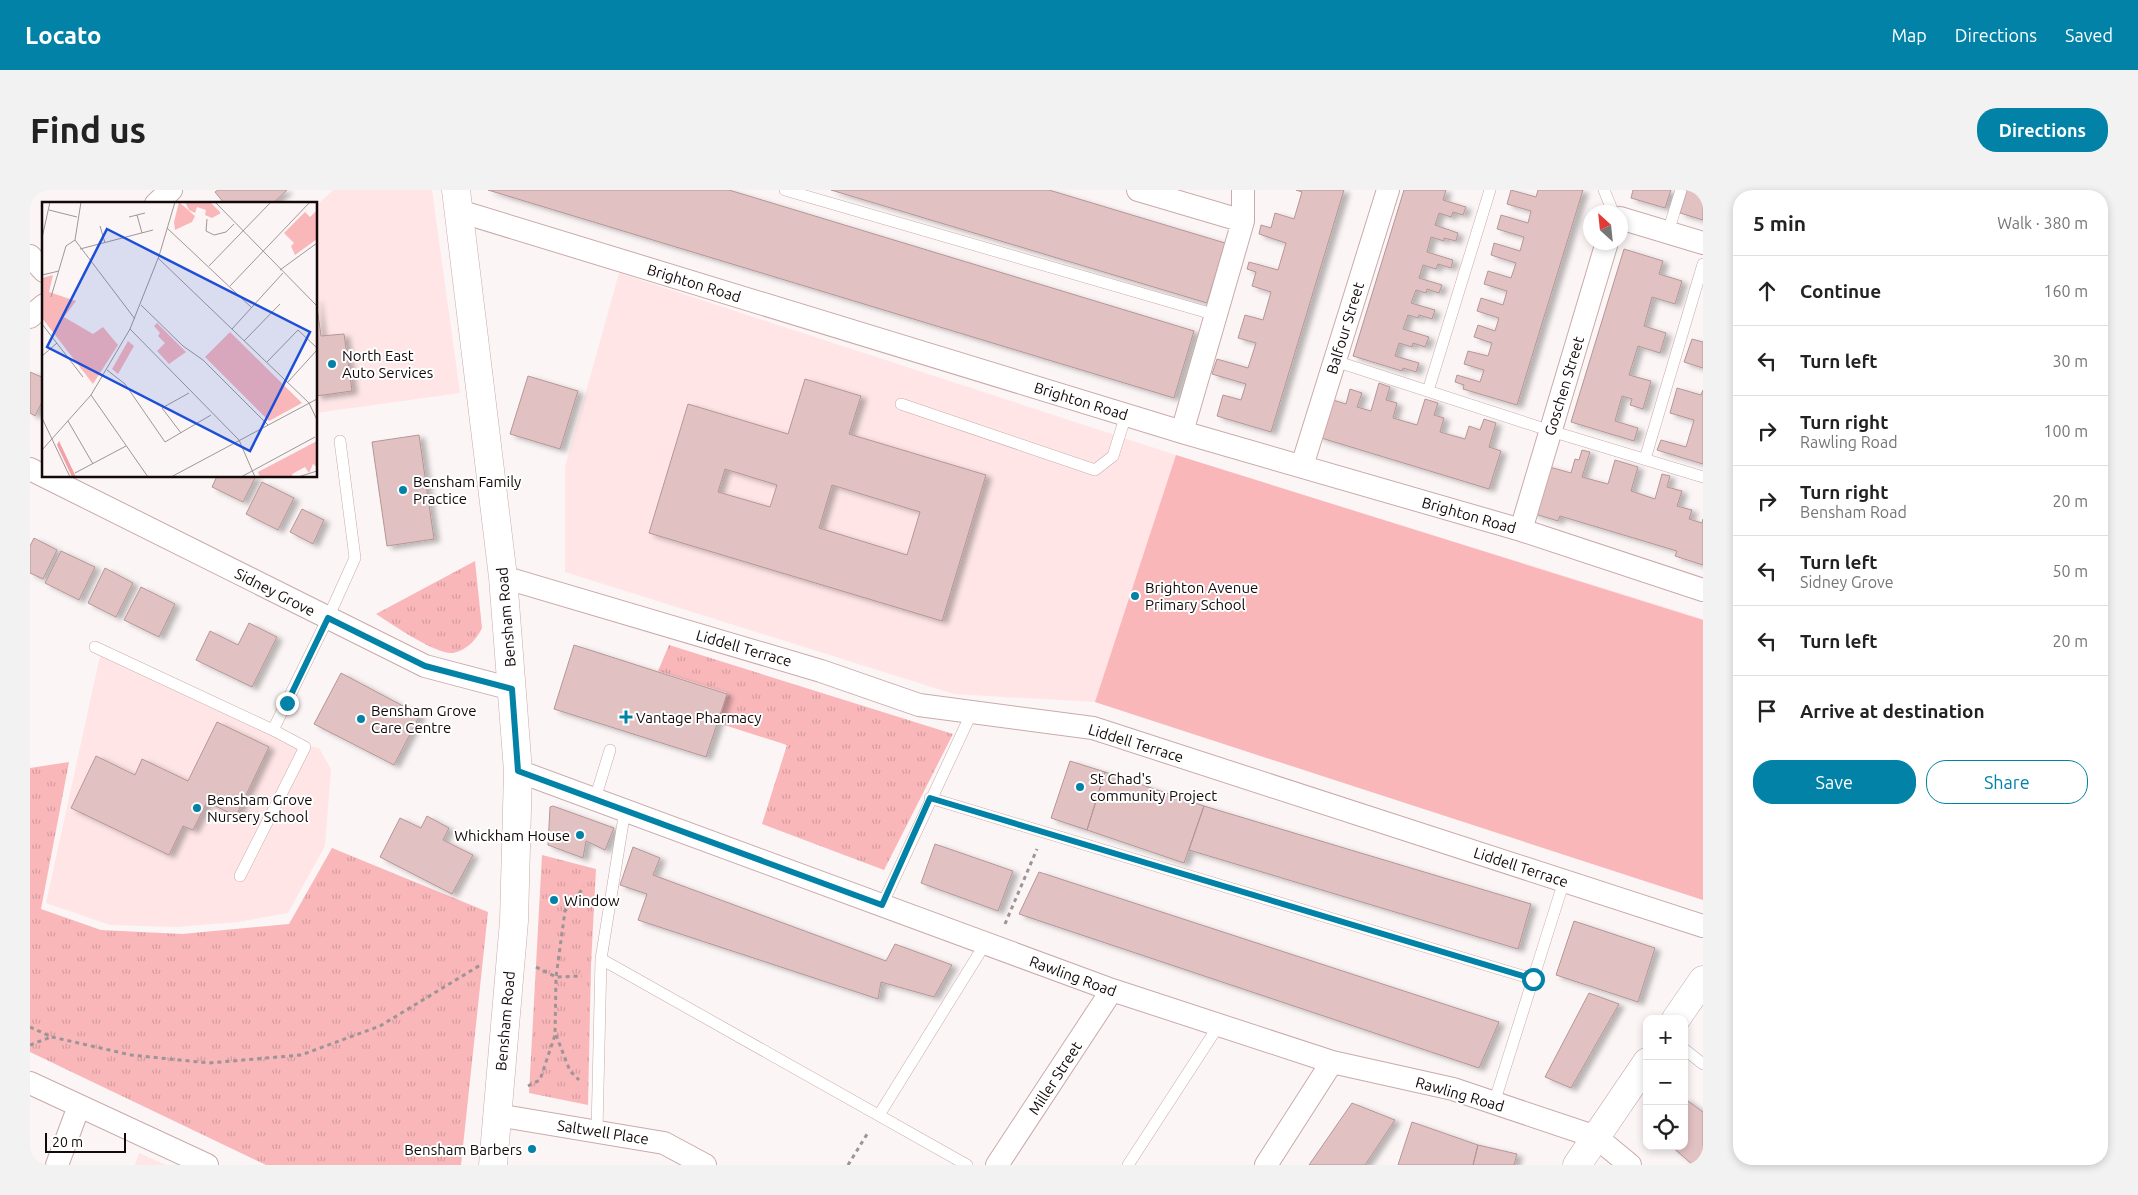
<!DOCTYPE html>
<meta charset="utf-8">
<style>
:root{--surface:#fff;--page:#f2f2f2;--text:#222;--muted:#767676;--line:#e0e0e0;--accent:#0182a6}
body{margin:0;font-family:Ubuntu,sans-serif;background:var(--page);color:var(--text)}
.controls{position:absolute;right:15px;bottom:15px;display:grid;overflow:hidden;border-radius:10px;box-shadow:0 2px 8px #0003}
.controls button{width:45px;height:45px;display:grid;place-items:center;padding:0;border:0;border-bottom:1px solid var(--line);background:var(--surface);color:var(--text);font:25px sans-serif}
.compass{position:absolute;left:1553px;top:15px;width:45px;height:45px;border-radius:50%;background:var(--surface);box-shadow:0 2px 8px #0003;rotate:333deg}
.scale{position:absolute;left:15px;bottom:12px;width:81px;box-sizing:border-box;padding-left:5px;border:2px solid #130909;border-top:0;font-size:14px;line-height:18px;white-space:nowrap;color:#130909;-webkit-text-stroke:4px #fff;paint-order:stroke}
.stop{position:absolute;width:15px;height:15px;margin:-11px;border:4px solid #0182a6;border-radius:50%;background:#fff}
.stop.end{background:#0182a6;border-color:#fff;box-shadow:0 1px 5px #0008}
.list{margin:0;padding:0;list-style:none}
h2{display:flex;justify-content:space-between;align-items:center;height:65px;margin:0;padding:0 20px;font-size:21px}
h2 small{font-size:16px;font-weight:400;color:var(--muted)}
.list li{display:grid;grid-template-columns:32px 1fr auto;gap:15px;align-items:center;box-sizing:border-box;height:70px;padding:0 20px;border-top:1px solid var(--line)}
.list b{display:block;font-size:19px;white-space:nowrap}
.list p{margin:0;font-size:16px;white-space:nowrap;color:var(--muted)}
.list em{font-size:16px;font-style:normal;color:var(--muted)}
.actions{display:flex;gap:10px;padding:15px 20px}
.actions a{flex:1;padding:11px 0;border:1px solid var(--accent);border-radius:20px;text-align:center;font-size:18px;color:var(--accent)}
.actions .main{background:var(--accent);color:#fff}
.icon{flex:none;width:28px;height:28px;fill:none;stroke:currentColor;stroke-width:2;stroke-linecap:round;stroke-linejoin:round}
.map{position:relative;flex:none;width:1673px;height:975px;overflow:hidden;border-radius:20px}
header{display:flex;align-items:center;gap:30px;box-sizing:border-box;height:70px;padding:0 25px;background:var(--accent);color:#fff}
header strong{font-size:24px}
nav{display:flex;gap:28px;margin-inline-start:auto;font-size:18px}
.intro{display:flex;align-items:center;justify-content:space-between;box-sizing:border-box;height:120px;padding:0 30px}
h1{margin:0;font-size:35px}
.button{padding:12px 22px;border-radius:20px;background:var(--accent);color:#fff;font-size:18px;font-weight:700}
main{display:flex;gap:30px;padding:0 30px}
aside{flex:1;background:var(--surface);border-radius:20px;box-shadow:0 2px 8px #0003}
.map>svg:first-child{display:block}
.built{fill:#ffe5e5}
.grass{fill:url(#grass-tufts)}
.green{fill:#f9b7ba}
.building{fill:#e2c1c2;stroke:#b59697;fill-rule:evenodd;filter:url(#shadow)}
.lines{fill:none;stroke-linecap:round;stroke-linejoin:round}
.lane-casing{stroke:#caaaab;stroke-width:12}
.street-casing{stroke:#caaaab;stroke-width:24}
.secondary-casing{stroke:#caaaab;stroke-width:29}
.path{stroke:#9d9595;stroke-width:3;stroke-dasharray:4 4;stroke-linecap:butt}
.lane{stroke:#fff;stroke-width:11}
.street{stroke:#fff;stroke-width:22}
.secondary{stroke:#fff;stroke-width:28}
.route{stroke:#0182a6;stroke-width:6}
.poi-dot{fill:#0182a6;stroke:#fff;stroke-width:2}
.labels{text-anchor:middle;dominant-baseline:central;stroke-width:4;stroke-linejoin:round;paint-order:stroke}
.street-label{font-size:15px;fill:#130909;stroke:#fff}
.poi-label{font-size:15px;fill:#130909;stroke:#fff;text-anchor:start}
.inset-road{fill:none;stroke:#9f9797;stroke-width:1}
.view{fill:#1d4ed8;fill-opacity:0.15;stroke:#1d4ed8;stroke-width:2.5}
.inset-edge{fill:none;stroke:#130909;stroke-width:2.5}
</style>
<header>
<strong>Locato</strong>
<nav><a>Map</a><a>Directions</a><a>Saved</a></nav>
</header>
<div class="intro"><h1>Find us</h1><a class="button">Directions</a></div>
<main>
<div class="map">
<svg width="1673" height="975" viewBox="0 0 1673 975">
<defs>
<pattern id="grass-tufts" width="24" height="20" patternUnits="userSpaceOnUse" patternTransform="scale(1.25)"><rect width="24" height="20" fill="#f9b7ba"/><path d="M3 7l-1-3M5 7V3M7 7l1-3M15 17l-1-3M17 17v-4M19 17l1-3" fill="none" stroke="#d59c9f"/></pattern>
<filter id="shadow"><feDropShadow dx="5.5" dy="3" stdDeviation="2.5" flood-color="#0004"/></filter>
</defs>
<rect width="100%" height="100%" fill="#fcf5f5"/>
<!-- built -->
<path class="built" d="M303,0H402L430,203L286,223V16Z
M589,83L1146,265L1673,429V710L1065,512L924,504L535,382V277Z
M70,466L251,550L289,558L301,579L295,656L258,723L208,732L147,737L80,735L16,713Z
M109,963L136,975H105Z"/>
<!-- grass -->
<path class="grass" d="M445,371L452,438C447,449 436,461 423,463C406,465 362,434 346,424Z
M639,455L923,544L854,680L732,634L757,555L688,533L697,503L628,481Z
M39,572L11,719L71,740L152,744L259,734L302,658L458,722L431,975H236L0,862V578Z
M512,665L566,679L561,775L558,915L499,903Z"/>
<!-- green -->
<path class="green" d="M1146,265L1673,430V710L1065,512Z"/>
<!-- building -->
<path class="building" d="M188,0H257L242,14H195L185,2Z
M458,0H699L1164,141L1144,208Z
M801,0H1019L1195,53L1177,113Z
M1266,0H1314L1241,242L1187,226L1193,205L1211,210L1216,194L1182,184L1187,169L1218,178L1226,153L1208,148L1215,125L1233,130L1241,102L1222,96L1226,82L1217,79L1219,72L1248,80L1256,53L1229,44L1231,35L1241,38L1245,23L1264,29L1272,2Z
M1374,0H1416L1413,10L1436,17L1433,25L1423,22L1421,27L1409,23L1405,35L1428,43L1426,51L1414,48V51L1401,47L1397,62L1423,70L1421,78L1408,74L1406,79L1393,75L1389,88L1412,95L1409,103L1397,99L1396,103L1386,100L1381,113L1405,120L1402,129L1389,125L1388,128L1378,125L1373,139L1399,147L1395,157L1383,153L1382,157L1369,153L1365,166L1389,173L1386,182L1373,178L1372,181L1323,166Z
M1481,0L1506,7L1508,0H1553L1487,215L1433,199L1434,195L1425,192L1427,185L1450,192L1454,180L1434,174L1438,161L1458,166L1462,153L1444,147L1448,135L1465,141L1469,128L1447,121L1451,108L1473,115L1477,101L1454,94L1458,81L1481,88L1486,73L1461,65L1464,53L1490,61L1494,47L1467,39L1471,25L1498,33L1501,21L1477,14Z
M1603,0H1641L1635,18L1601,8Z
M1657,0H1673V30L1650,23Z
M1594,59L1633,71L1629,84L1652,91L1645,114L1622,107L1614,136L1636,143L1630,163L1608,156L1599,185L1621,191L1613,219L1600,215L1602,209L1592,206L1585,231L1608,238L1604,251L1541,232Z
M286,109L291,146L314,144L322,201L286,206Z
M1662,149L1673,152V178L1654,172Z
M0,182L14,188V208L5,226L0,223Z
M498,186L548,201L530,259L480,244Z
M775,189L831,206L819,244L956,285L912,431L619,343L658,214L758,244ZM695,279L747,295L740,317L688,302ZM802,295L890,322L877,365L789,338Z
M1349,193L1360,197L1356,210L1367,213L1363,228L1387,235L1395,209L1408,213L1404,225L1414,228L1410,242L1435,249L1439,236L1450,240L1454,229L1466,233L1459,257L1471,261L1459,299L1288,247L1300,209L1316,214L1320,199L1332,203L1327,217L1341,221Z
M1647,198L1671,205L1673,200V274L1627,260L1631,250L1656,257L1664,230L1640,223Z
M389,245L404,349L357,356L342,252Z
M1552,260L1560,262L1552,287L1578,294L1585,270L1608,277L1601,301L1625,309L1632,284L1640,286L1637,297L1652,301L1647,316L1662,320L1659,329L1672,333L1673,329V375L1645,366L1647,361L1530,326L1528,331L1502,323L1516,276L1541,283L1545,269L1549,270Z
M187,286H226L213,312L182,297Z
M232,292L264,308L248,340L216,324Z
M272,319L294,330L283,354L260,342Z
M4,348L27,360L13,389L0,383V356Z
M31,361L65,377L49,410L15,393Z
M75,378L103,393L86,427L58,413Z
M111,397L145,414L129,447L94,430Z
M219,433L247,447L222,497L166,470L180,441L208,455Z
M544,455L697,504L676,567L524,519Z
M311,483L390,525L364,575L284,534Z
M187,532L239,557L206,626L177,612L163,640L153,636L139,665L41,618L66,566L105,585L112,569L158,591Z
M1040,571L1075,582L1057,640L1021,628Z
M1075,582L1174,616L1154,673L1057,640Z
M523,616L584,638L575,660L556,651L553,668L518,655L520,617Z
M1174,616L1501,714L1488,759L1159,660Z
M397,626L419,638L413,650L443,665L422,704L350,667L370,628L391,638Z
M905,654L983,681L968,721L891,693Z
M603,657L630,668L623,685L856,771L865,754L922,775L904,807L851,792L848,809L608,730L617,704L590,695Z
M1009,682L1469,832L1449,878L989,724Z
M1544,731L1625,758L1608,812L1526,785Z
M1559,803L1589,814L1541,898L1515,887Z
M1654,908L1673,922V975H1663L1641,956H1654Z
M1322,913L1365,930L1335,975H1279Z
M1382,932L1448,955L1443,975H1368Z
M1448,955L1487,964L1484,975H1443Z"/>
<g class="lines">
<!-- lane casing -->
<g class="lane-casing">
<path id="lane" d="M755,0L1186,125
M1574,0L1583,22
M1638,42L1651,0
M1305,171L1521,241L1673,287
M1398,201L1460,0
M871,214L1065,280L1083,266L1096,225
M1615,269L1673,74
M65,457L243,540
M900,608L1503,789
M565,609L580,560
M210,686L275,557L243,540L298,428L325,368L310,251
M852,715L942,522
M571,769L937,975
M1654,859L1673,874
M1464,913L1534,691
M849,925L955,754
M567,941L571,769L595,620
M1098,975L1189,835"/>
</g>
<!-- street casing -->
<g class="street-casing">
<path id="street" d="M1108,0L1213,31
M126,14L141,0
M429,21L1152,242L1491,340L1673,400
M1590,28L1673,53
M0,66L14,81
M0,127L14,115
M1152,242L1213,31V0
M1272,276L1358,0
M0,279L395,476L482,499
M1491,340L1577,52
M473,387L791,481L889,515L1063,538L1673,736
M488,581L1082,800L1302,872L1423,899L1566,947L1600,975
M0,893L177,975
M467,925L634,953L675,975
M27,975L49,916
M967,975L1082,800
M1236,975L1302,872"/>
</g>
<!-- secondary casing -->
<g class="secondary-casing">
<path id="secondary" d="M426,0L473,387L488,581L484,731L463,975
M1646,829L1673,790
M1547,975L1617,872"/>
</g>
<!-- path -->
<path class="path" d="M975,734L1007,659
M506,777L526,787L552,786
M0,837L22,847L101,865L179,873L271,865L350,836L452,774
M526,845L540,881L549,890
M0,855L21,847
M498,896L510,890L525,845L526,787L535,721L554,697
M818,975L839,941"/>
<!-- lane -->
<use href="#lane" class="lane"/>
<!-- street -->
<use href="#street" class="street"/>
<!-- secondary -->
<use href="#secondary" class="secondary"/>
</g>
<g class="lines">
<!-- route -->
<path class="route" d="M257,513L298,428L395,476L482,499L488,581L852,715L900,608L1503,789"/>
</g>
<!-- markers -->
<g class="poi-dot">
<circle cx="302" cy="174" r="5"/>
<circle cx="373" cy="300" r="5"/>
<circle cx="1105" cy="406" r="5"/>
<path d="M593.5 519.5h5v5h5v5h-5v5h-5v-5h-5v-5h5z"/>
<circle cx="331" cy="529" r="5"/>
<circle cx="1050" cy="597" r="5"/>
<circle cx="167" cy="618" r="5"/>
<circle cx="550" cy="645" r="5"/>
<circle cx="524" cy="710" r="5"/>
<circle cx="502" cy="959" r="5"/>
</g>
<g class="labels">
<!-- street labels -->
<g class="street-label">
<text transform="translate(664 93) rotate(17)">Brighton Road</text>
<text transform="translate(1315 138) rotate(-73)">Balfour Street</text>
<text transform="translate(1534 196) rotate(-73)">Goschen Street</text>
<text transform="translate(1051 211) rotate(17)">Brighton Road</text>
<text transform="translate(1439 325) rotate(16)">Brighton Road</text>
<text transform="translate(245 402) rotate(27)">Sidney Grove</text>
<text transform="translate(476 427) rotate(-95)">Bensham Road</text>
<text transform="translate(714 458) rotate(16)">Liddell Terrace</text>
<text transform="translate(1106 553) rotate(17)">Liddell Terrace</text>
<text transform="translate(1491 677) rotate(18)">Liddell Terrace</text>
<text transform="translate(1043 786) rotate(20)">Rawling Road</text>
<text transform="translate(475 831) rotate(-85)">Bensham Road</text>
<text transform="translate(1025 888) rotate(-57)">Miller Street</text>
<text transform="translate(1430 904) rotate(16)">Rawling Road</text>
<text transform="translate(573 942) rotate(9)">Saltwell Place</text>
</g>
<!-- poi labels -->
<g class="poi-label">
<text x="312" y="165">North East<tspan x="312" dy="17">Auto Services</tspan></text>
<text x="383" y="291">Bensham Family<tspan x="383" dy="17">Practice</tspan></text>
<text x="1115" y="397">Brighton Avenue<tspan x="1115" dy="17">Primary School</tspan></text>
<text x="341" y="520">Bensham Grove<tspan x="341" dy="17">Care Centre</tspan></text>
<text x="606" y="527">Vantage Pharmacy</text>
<text x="1060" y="588">St Chad's<tspan x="1060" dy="17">community Project</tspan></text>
<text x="177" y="609">Bensham Grove<tspan x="177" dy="17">Nursery School</tspan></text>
<text x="540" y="645" text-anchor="end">Whickham House</text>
<text x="534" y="710">Window</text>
<text x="492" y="959" text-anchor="end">Bensham Barbers</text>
</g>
</g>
<!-- overview -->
<g transform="translate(12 12)">
<rect width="275" height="275" fill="#fcf5f5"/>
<path d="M137,0L153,14L150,20L133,28L132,20ZM143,0H168L179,11L170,16L163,13L164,8L155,5L153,11L147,8ZM275,8V37L253,53L249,44L252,41L242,31L263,10L268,15ZM11,73L7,90L34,99L22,115L51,132L61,125L76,143L51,182L0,116V76ZM115,121L144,150L127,162L115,149L123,141L116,134L118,131L112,124ZM86,139L92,144L76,172L70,167Z" fill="#f9b7ba"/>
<path d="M17,239L34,275H30L15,243Z" fill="#f3a1a5"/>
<path d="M188,130L260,201L227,219L163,155ZM275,239V265L271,262L267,271L263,265L250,272L251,275H218L216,270Z" fill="#f9b7ba"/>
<path class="inset-road" d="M173,0L275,104M7,8L35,15M95,13L100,31M87,15L103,11M165,17L164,29L172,33L184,30L192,22M58,24L63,41M125,26L210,106M0,36L8,0M33,38L93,117M38,47L111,28M116,56L267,201L275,218M167,64L229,0M238,68L275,41M0,73L17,69M188,84L268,0M9,95L24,44L33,38L39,0M99,103L141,144L161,158L226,223M0,122L41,175M88,127L197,238L213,275M190,127L241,71M202,139L238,102M0,154L15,141M225,160L256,128L275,146M65,168L83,182L123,240L169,213M245,181L275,148M49,193L106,275M0,216L28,275M26,219L51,262M139,231L120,206L147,191M0,248L49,193L88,127L117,54L133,0M33,271L84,244M129,275L275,197M199,275L273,235M256,275L275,269"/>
<path class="view" d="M65,27L268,130L208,249L5,145Z"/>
<rect width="275" height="275" class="inset-edge"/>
</g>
</svg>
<div class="controls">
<button>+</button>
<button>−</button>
<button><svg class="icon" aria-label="locate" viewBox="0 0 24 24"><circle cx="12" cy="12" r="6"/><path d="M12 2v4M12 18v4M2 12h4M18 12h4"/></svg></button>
</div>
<svg class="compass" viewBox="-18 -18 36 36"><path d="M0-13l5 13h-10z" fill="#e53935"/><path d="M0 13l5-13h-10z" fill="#767676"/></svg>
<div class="scale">20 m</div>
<div class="stop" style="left:1503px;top:789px"></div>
<div class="stop end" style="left:257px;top:513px"></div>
</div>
<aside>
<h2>5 min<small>Walk · 380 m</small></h2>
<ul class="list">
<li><svg class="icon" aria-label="ahead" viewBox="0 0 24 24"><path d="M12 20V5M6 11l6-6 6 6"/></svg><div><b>Continue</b></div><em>160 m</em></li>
<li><svg class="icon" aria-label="left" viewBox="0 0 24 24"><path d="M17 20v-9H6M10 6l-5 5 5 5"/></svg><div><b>Turn left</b></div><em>30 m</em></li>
<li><svg class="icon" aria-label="right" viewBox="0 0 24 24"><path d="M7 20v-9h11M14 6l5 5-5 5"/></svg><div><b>Turn right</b><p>Rawling Road</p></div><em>100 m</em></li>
<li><svg class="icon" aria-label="right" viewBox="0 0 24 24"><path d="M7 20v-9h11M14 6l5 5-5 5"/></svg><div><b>Turn right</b><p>Bensham Road</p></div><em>20 m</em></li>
<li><svg class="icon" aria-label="left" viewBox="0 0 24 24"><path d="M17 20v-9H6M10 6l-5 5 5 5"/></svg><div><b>Turn left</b><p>Sidney Grove</p></div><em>50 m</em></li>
<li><svg class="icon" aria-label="left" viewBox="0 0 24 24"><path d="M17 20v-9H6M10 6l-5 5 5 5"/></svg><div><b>Turn left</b></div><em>20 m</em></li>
<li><svg class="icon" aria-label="arrive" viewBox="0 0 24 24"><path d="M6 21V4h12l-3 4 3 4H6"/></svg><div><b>Arrive at destination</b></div></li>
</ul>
<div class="actions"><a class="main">Save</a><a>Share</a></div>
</aside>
</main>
